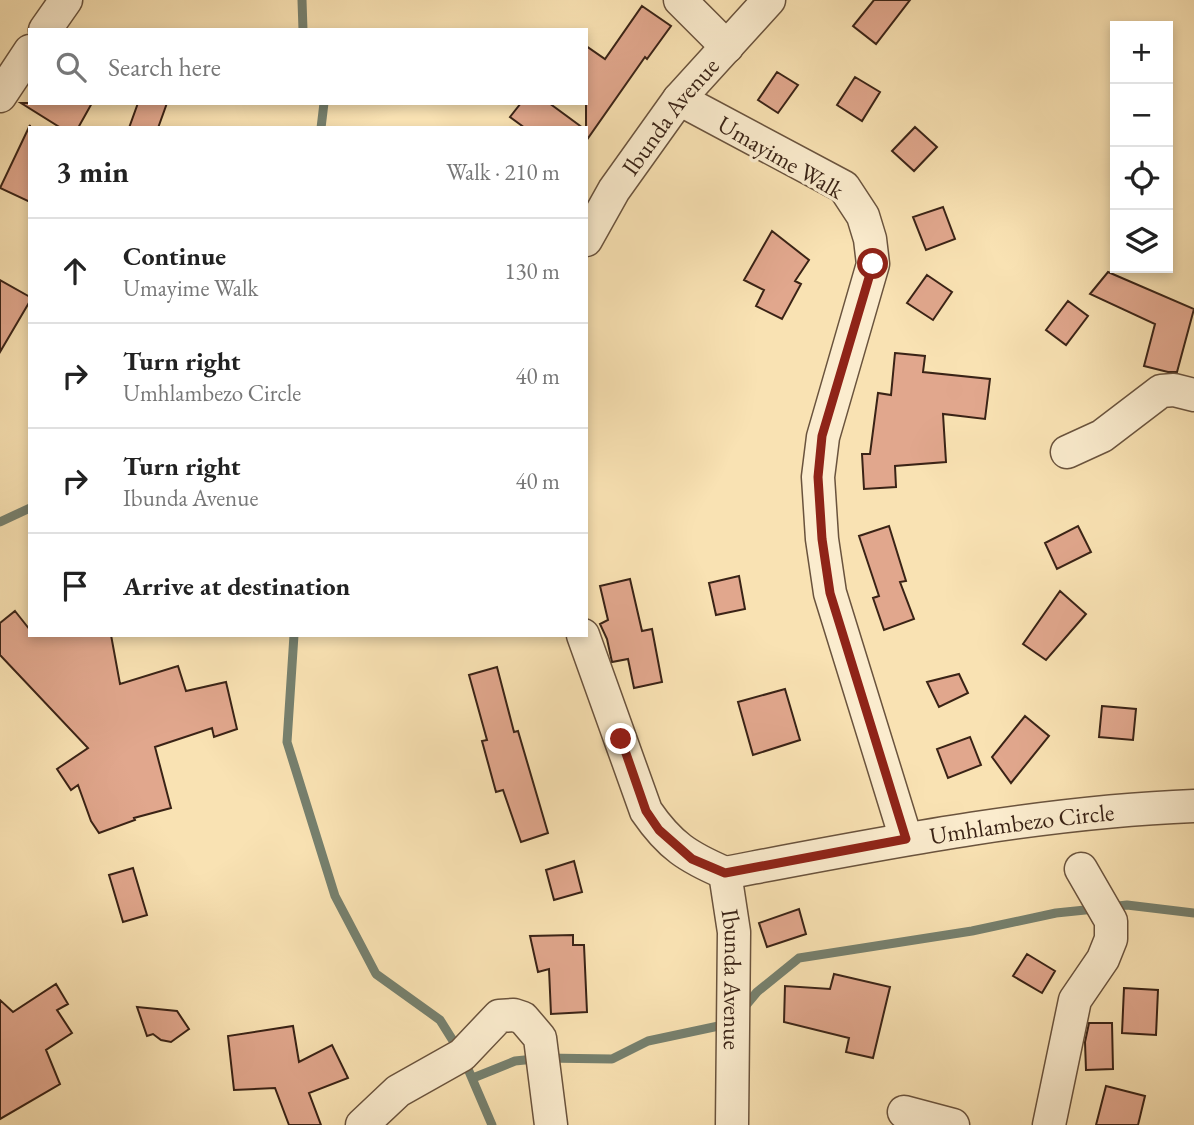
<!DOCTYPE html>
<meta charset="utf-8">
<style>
:root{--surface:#fff;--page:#f2f2f2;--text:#222;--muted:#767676;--line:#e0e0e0}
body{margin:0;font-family:"EB Garamond",serif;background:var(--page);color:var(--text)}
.controls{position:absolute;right:21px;top:21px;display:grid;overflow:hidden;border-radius:0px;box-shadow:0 4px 10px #0003}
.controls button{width:63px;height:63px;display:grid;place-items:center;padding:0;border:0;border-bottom:2px solid var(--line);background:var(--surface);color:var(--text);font:35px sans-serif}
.stop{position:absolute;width:21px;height:21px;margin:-16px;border:5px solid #8f2418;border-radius:50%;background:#fff}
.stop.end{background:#8f2418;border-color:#fff;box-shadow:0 2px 7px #0008}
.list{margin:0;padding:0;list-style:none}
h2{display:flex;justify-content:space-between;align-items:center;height:91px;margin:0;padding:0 28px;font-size:30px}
h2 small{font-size:23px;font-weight:400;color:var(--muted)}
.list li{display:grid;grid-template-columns:46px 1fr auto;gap:21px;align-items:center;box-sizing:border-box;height:105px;padding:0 28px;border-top:2px solid var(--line)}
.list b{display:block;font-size:26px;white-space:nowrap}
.list p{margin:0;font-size:23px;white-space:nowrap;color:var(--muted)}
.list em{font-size:23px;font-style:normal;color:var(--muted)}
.icon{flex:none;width:38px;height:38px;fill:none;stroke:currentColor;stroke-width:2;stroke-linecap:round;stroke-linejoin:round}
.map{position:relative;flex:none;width:1194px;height:1125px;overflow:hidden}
.search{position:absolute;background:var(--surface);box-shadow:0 4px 10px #0003;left:28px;top:28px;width:560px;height:77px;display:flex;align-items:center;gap:18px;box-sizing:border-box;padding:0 24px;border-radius:0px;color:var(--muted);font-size:26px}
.panel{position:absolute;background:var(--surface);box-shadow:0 4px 10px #0003;left:28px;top:126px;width:560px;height:511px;border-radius:0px}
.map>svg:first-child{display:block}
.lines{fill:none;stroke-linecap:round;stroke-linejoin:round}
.stream{stroke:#76806e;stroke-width:9}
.building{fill:#e1a78d;stroke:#3a2316;stroke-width:2}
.street-casing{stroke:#6a533d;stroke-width:35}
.street{stroke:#fbecce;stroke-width:32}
.route{stroke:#8f2418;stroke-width:9}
.labels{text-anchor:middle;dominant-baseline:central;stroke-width:7;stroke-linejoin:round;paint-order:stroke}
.street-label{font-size:24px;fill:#3a2316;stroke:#fbecce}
</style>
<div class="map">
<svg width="1194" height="1125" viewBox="0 0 1194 1125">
<rect width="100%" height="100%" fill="#f9e2b3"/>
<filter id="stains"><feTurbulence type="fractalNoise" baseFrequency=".00286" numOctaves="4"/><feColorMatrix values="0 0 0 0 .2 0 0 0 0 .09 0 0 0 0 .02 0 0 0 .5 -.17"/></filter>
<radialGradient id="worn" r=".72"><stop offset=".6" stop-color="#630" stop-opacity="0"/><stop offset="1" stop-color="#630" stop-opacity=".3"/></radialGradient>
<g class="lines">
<!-- stream -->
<path class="stream" d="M302,0L303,30
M321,128L324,103
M0,522L30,508
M294,635L287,742L335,896L376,974L440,1020L462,1055L492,1125
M1109,907L1127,905L1194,913
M742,1010L757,992L799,958L972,931L1056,913L1095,909
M473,1078L515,1061L544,1058L612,1059L648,1041L728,1024"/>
</g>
<!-- building -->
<path class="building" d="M874,0H910L876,44L853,26Z
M642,6L671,26L647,59L645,57L586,141V46L605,59Z
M777,72L798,85L778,113L758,100Z
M855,77L880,92L862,121L837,105Z
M21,103H92L78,128H61Z
M138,103H167L158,128H129Z
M521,103H549L583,128H525L510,117Z
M30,125V202L0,188Z
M915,127L937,147L914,171L892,151Z
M943,207L955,239L926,250L913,217Z
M772,231L809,260L795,281L801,284L782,319L756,306L764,290L744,280Z
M1108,272L1194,309L1177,372H1168L1144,366L1155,324L1090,294Z
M927,275L952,292L933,320L907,303Z
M0,280L30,297V301L0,352Z
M1068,301L1088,316L1066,345L1046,330Z
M895,353L925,356L923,372L990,379L985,419L943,414L946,462L895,466L896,487L864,489L862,454H870L878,393L891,395Z
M889,526L906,581L900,582L914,619L884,630L873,598L879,596L859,536Z
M1078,526L1091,552L1057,569L1045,543Z
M739,576L745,609L716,615L709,583Z
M630,579L642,631L652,629L662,682L634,688L628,659L612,662L607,639L600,624L608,620L600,586Z
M1060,591L1086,614L1046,660L1023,644Z
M15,611L30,630V635H111L120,684L178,666L186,691L226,682L237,729L214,737L212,728L155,747L171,808L134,818L135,820L99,833L91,821L78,785L71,790L57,769L88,748L0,655V623Z
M497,667L514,732L518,731L548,833L521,842L503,790L496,792L482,741L487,740L469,675Z
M959,674L968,693L939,707L927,682Z
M785,689L800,740L753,755L738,702Z
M1102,706L1136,709L1133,740L1099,737Z
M1025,716L1049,736L1011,783L992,757Z
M970,737L981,765L948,778L937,749Z
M574,861L582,892L554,900L546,870Z
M133,868L147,915L123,922L109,875Z
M799,909L806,934L767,947L759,923Z
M573,935V945H584L587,1012L551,1014L549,969L538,972L530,936Z
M1027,954L1055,971L1042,993L1013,976Z
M834,974L890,987L873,1058L846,1052L849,1038L784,1022L785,986L830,989Z
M56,984L68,1004L57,1010L72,1033L46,1050L60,1084L0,1119V1000L13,1012Z
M1124,988L1158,990L1156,1035L1122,1033Z
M137,1007L177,1011L189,1029L171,1042L161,1040L153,1034L147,1036Z
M1089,1023H1112L1113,1069L1086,1070L1085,1042Z
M293,1026L299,1062L332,1045L348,1078L309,1093L321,1125H289L275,1088L234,1090L228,1036Z
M1106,1086L1145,1096L1138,1125H1096Z"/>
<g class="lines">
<!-- street casing -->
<g class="street-casing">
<g id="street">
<path d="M680,0L727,47"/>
<path d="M45,30L66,0"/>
<path d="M0,96L30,51"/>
<path d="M679,99L844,187L863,216L870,239L873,264L823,437L818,477L822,539L830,593L906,839"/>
<path id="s1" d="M586,240L614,190L679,99L769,0"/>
<path d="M1067,452L1102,436L1161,391L1174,390L1194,395"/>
<path d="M583,635L646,811C670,846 688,857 725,873"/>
<path id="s2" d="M725,873C878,844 1038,812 1194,806"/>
<path id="s3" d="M725,873L734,932L732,1125"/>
<path d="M904,1112L953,1125"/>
<path d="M362,1125L398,1091L462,1055L499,1016L514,1015L523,1018L540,1038L551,1125"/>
<path d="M1049,1125L1075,1000L1103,959L1111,939V921L1081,869"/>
</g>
</g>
<!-- street -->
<use href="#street" class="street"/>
</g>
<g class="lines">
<!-- route -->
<path class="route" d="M621,739L646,811L659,830L692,859L725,873L906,839L830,593L822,539L818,477L822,436L873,264"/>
</g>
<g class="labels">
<!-- street labels -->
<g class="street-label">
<text stroke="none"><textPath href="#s1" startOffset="150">Ibunda Avenue</textPath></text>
<text transform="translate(781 157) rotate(30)">Umayime Walk</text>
<text stroke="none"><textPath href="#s2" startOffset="301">Umhlambezo Circle</textPath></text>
<text stroke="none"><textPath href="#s3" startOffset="107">Ibunda Avenue</textPath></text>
</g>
</g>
<rect width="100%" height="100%" filter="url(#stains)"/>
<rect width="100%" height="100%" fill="url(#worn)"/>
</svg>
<div class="controls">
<button>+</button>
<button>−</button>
<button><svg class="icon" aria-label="locate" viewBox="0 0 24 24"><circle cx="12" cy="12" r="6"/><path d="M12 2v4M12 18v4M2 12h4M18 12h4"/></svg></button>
<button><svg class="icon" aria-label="layers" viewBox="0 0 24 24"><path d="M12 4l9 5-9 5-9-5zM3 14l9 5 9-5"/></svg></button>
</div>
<div class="stop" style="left:873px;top:264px"></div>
<div class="stop end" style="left:621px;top:739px"></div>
<div class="search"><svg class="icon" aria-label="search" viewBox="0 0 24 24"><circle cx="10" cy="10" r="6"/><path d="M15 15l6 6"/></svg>Search here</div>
<section class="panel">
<h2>3 min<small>Walk · 210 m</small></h2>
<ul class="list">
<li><svg class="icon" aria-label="ahead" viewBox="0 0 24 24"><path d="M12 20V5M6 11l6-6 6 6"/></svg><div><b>Continue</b><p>Umayime Walk</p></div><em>130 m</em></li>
<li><svg class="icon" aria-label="right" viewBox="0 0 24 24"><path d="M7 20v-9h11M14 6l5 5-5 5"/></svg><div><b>Turn right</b><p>Umhlambezo Circle</p></div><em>40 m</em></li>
<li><svg class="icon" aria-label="right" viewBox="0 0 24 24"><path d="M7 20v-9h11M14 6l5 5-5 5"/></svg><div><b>Turn right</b><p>Ibunda Avenue</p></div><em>40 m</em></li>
<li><svg class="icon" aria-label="arrive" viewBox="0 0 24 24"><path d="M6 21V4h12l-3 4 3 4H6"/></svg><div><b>Arrive at destination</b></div></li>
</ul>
</section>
</div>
